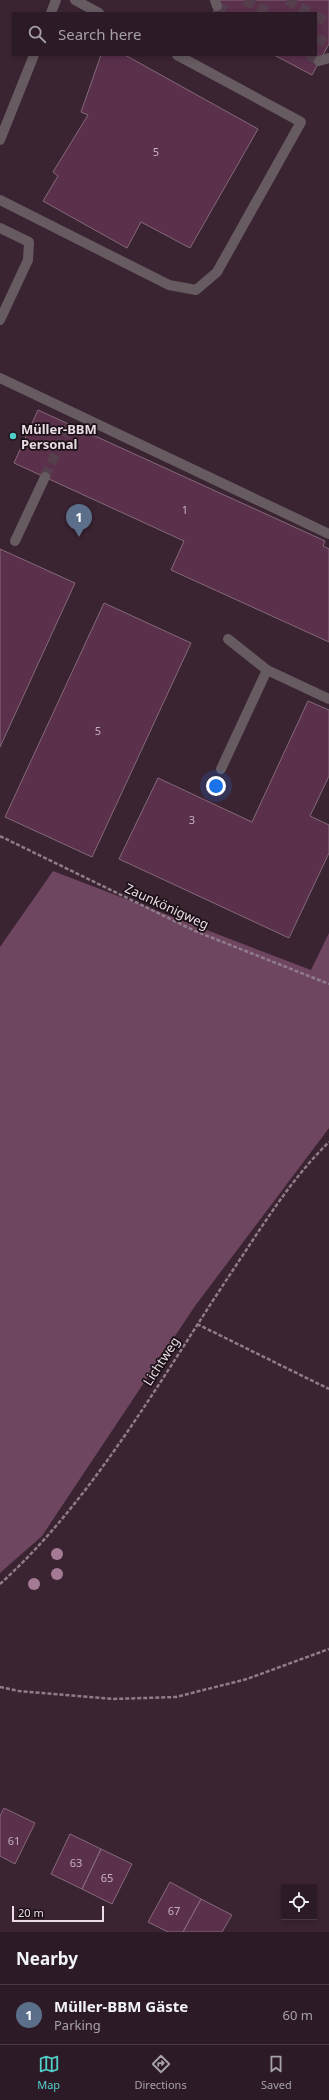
<!DOCTYPE html>
<meta charset="utf-8">
<style>
:root{--surface:#2c1b26;--page:#382832;--text:#f1f3f6;--muted:#a6a1a7;--line:#483943;--accent:#53cdc9}
body{margin:0;font-family:"Noto Sans",sans-serif;background:var(--page);color:var(--text)}
.controls{position:absolute;right:12px;bottom:12px;display:grid;overflow:hidden;border-radius:0px;box-shadow:0 2px 6px #0003}
.controls button{width:36px;height:36px;display:grid;place-items:center;padding:0;border:0;border-bottom:1px solid var(--line);background:var(--surface);color:var(--text);font:20px sans-serif}
.scale{position:absolute;left:12px;bottom:10px;width:92px;box-sizing:border-box;padding-left:4px;border:2px solid #eadbe4;border-top:0;font-size:11px;line-height:14px;white-space:nowrap;color:#eadbe4;-webkit-text-stroke:3px #1b1117;paint-order:stroke}
.you{position:absolute;left:216px;top:786px;width:14px;height:14px;margin:-10px;border:3px solid #fff;border-radius:50%;background:#1a73e8;box-shadow:0 0 0 6px #1a73e833}
.badge{display:grid;place-items:center;width:26px;height:26px;border-radius:50%;background:var(--accent);color:#fff;font-size:13px;font-weight:700}
.pin{position:absolute;translate:-50% -33px;filter:drop-shadow(0 1px 2px #0008)}
.pin::after{content:'';position:absolute;top:21px;width:14px;height:12px;background:inherit;clip-path:polygon(0 0,100% 0,50% 100%)}
.list{margin:0;padding:0;list-style:none}
h2{display:flex;justify-content:space-between;align-items:center;height:52px;margin:0;padding:0 16px;font-size:17px}
h2 small{font-size:13px;font-weight:400;color:var(--muted)}
.list li{display:grid;grid-template-columns:26px 1fr auto;gap:12px;align-items:center;box-sizing:border-box;height:60px;padding:0 16px;border-top:1px solid var(--line)}
.list b{display:block;font-size:15px;white-space:nowrap}
.list p{margin:0;font-size:13px;white-space:nowrap;color:var(--muted)}
.list em{font-size:13px;font-style:normal;color:var(--muted)}
.icon{flex:none;width:22px;height:22px;fill:none;stroke:currentColor;stroke-width:2;stroke-linecap:round;stroke-linejoin:round}
.map{position:relative;flex:none;width:329px;height:1932px;overflow:hidden}
.search{position:absolute;background:var(--surface);box-shadow:0 2px 6px #0003;left:12px;right:12px;top:12px;height:44px;display:flex;align-items:center;gap:10px;box-sizing:border-box;padding:0 14px;border-radius:0px;color:var(--muted);font-size:15px}
.sheet{height:112px;background:var(--surface)}
nav{display:flex;justify-content:space-around;align-items:center;box-sizing:border-box;height:56px;border-top:1px solid var(--line);background:var(--surface);font-size:11px;color:var(--muted)}
nav a{display:grid;justify-items:center;gap:2px}
nav .on{color:var(--accent)}
.map>svg:first-child{display:block}
.green{fill:#6f4660}
.building{fill:#5a304b;stroke:#846979}
.lines{fill:none;stroke-linecap:round;stroke-linejoin:round}
.minor-tunnel{stroke:#553f4d;stroke-width:10;stroke-dasharray:10 5;stroke-linecap:butt}
.path{stroke:#907c88;stroke-width:2.5;stroke-dasharray:4 2;stroke-linecap:butt}
.minor{stroke:#675b62;stroke-width:10}
.tree{fill:#a57a94}
.poi-dot{fill:#53cdc9;stroke:#1b1117;stroke-width:1.5}
.labels{text-anchor:middle;dominant-baseline:central;stroke-width:3.5;stroke-linejoin:round;paint-order:stroke}
.number-label{font-size:11px;fill:#c6b0be}
.poi-label{font-size:13px;font-weight:bold;fill:#eadbe4;stroke:#1b1117;text-anchor:start}
.street-label{font-size:13px;fill:#eadbe4;stroke:#1b1117}
</style>
<div class="map">
<svg width="329" height="1932" viewBox="0 0 329 1932">
<rect width="100%" height="100%" fill="#3b2432"/>
<!-- green -->
<path class="green" d="M53,871L311,970L329,933V1128L195,1306L42,1536L0,1573V947Z"/>
<!-- building -->
<path class="building" d="M220,0H329V44L312,75L274,55H316V13H213Z
M101,55H125L258,129L190,248L141,222L127,248L43,201L58,176L53,172L88,115L81,112Z
M38,410L325,541L323,546L329,549V642L171,570L184,541L14,463Z
M0,549L75,583L0,747Z
M104,603L191,643L92,857L5,817Z
M308,701L329,710V776L310,816L329,825V853L289,938L119,859L158,778L252,822Z
M4,1808L35,1823L15,1864L0,1856V1816Z
M70,1834L101,1849L82,1889L51,1874Z
M101,1849L132,1864L112,1904L82,1889Z
M170,1882L201,1899L183,1932H168L148,1922Z
M201,1899L232,1915L222,1932H183Z"/>
<g class="lines">
<!-- minor-tunnel -->
<path class="minor-tunnel" d="M245,0L270,13
M287,0L311,13
M217,6L230,13
M316,16L329,23
M316,38L329,44
M308,55L319,61
M45,477L69,424"/>
<!-- path -->
<path class="path" d="M0,836L195,931L329,984
M197,1324L329,1389
M0,1584C94,1499 163,1375 233,1270C263,1225 291,1179 329,1142
M0,1687L19,1691L113,1699L176,1697L247,1679L329,1649"/>
<!-- minor -->
<path class="minor" d="M75,0L99,13
M215,0L217,6
M51,13L56,0
M319,61L329,58
M0,140L34,55
M0,200L169,285L196,290L217,272L301,122L177,55
M0,228L29,242L28,260L0,320
M0,378L329,534
M15,541L45,477
M228,639L267,670L329,699
M221,769L267,670"/>
</g>
<!-- trees -->
<g class="tree">
<circle cx="57" cy="1554" r="6"/>
<circle cx="57" cy="1574" r="6"/>
<circle cx="34" cy="1584" r="6"/>
</g>
<!-- markers -->
<circle class="poi-dot" cx="13" cy="436" r="4"/>
<g class="labels">
<!-- number labels -->
<g class="number-label">
<text x="156" y="151">5</text>
<text x="185" y="509">1</text>
<text x="98" y="730">5</text>
<text x="192" y="819">3</text>
<text x="14" y="1840">61</text>
<text x="76" y="1862">63</text>
<text x="107" y="1877">65</text>
<text x="174" y="1910">67</text>
</g>
<!-- poi labels -->
<g class="poi-label">
<text x="21" y="429">Müller-BBM<tspan x="21" dy="15">Personal</tspan></text>
</g>
<!-- street labels -->
<g class="street-label">
<text transform="translate(167 906) rotate(25)">Zaunkönigweg</text>
<text transform="translate(161 1361) rotate(-57)">Lichtweg</text>
</g>
</g>
</svg>
<div class="controls">
<button><svg class="icon" aria-label="locate" viewBox="0 0 24 24"><circle cx="12" cy="12" r="6"/><path d="M12 2v4M12 18v4M2 12h4M18 12h4"/></svg></button>
</div>
<div class="scale">20 m</div>
<div class="you"></div>
<div class="pin badge" style="left:79px;top:537px;background:#5c6f8a">1</div>
<div class="search"><svg class="icon" aria-label="search" viewBox="0 0 24 24"><circle cx="10" cy="10" r="6"/><path d="M15 15l6 6"/></svg>Search here</div>
</div>
<section class="sheet">
<h2>Nearby<small></small></h2>
<ul class="list">
<li><span class="badge" style="background:#5c6f8a">1</span><div><b>Müller-BBM Gäste</b><p>Parking</p></div><em>60 m</em></li>
</ul>
</section>
<nav>
<a class="on"><svg class="icon" aria-label="map" viewBox="0 0 24 24"><path d="M3 6l6-2 6 2 6-2v14l-6 2-6-2-6 2zM9 4v14M15 6v14"/></svg>Map</a>
<a><svg class="icon" aria-label="directions" viewBox="0 0 24 24"><path d="M12 3l9 9-9 9-9-9zM9 14v-3h6M13 9l2 2-2 2"/></svg>Directions</a>
<a><svg class="icon" aria-label="saved" viewBox="0 0 24 24"><path d="M7 4h10v16l-5-4-5 4z"/></svg>Saved</a>
</nav>
